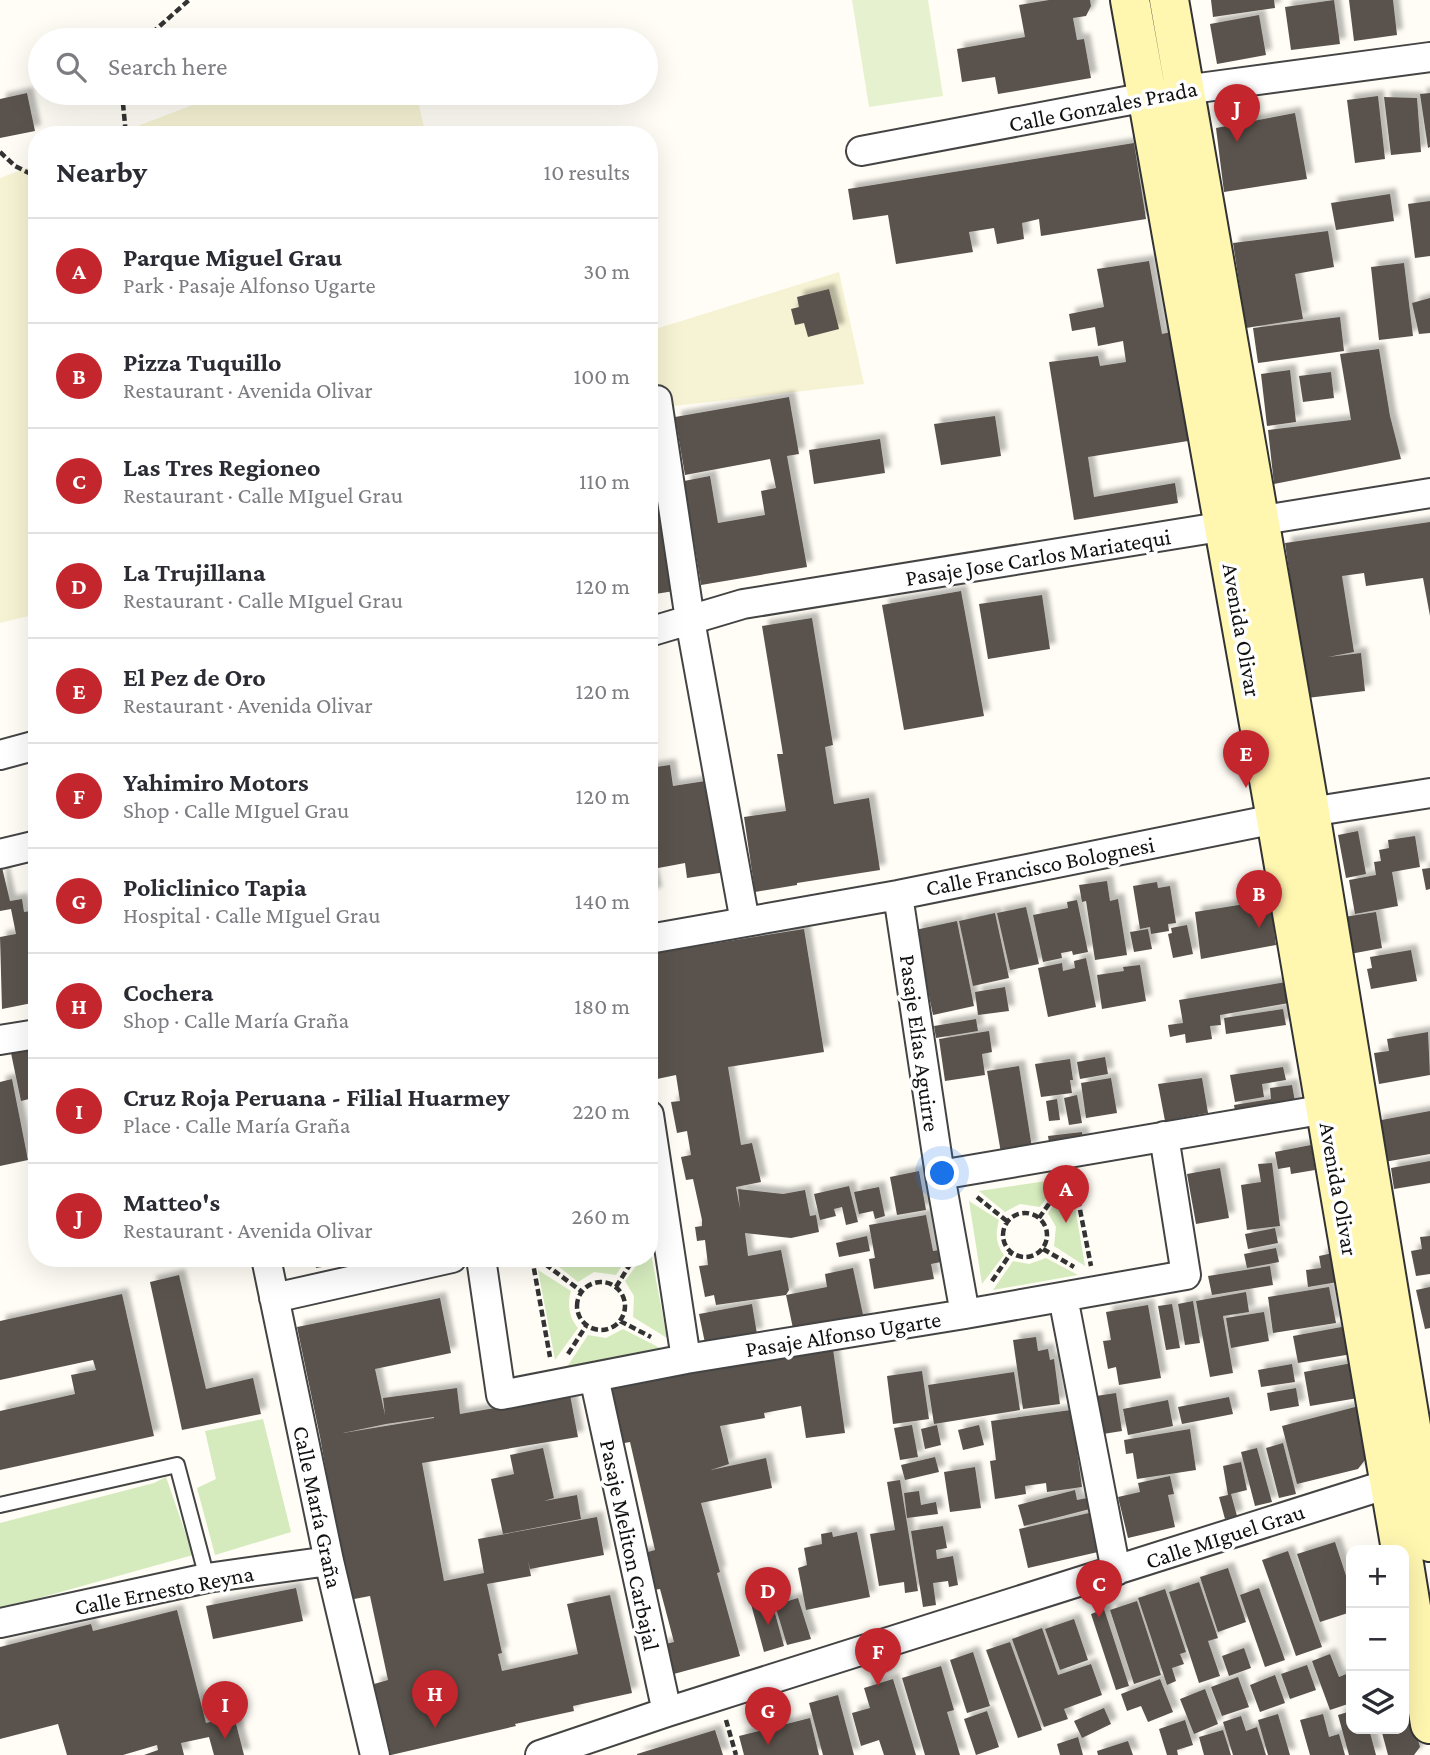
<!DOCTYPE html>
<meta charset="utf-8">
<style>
:root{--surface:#fff;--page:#f7f7f7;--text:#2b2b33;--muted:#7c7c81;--line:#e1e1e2;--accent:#c4262e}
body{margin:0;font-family:"Crimson Pro",serif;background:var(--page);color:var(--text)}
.controls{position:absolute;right:21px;bottom:21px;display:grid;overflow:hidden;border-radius:14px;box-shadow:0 7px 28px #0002}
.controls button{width:63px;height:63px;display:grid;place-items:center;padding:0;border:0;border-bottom:2px solid var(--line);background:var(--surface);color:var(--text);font:35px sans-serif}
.you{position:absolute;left:943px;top:1174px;width:24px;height:24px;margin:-18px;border:5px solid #fff;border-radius:50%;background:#1a73e8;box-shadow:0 0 0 10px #1a73e833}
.badge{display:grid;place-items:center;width:46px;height:46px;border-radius:50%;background:var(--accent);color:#fff;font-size:23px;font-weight:700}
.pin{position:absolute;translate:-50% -58px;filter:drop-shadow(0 2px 4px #0008)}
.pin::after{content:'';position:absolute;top:37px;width:24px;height:21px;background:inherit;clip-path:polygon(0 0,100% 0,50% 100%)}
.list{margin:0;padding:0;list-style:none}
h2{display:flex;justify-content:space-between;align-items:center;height:91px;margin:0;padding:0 28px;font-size:30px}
h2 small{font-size:23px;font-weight:400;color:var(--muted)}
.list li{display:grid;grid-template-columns:46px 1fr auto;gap:21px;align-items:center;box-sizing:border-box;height:105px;padding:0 28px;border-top:2px solid var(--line)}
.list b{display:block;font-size:26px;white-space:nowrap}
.list p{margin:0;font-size:23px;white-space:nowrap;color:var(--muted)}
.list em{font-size:23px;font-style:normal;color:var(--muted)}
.icon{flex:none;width:38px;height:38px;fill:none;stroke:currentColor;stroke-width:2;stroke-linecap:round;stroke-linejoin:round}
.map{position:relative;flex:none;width:1430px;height:1755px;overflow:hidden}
.search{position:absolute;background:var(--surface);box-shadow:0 7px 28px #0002;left:28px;top:28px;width:630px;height:77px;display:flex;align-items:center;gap:18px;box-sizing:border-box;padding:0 24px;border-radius:38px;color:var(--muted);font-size:26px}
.panel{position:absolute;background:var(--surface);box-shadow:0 7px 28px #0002;left:28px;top:126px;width:630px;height:1141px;border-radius:28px}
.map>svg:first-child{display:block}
.farmland{fill:#f6f3d4}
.green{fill:#d5ebbd}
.pitch{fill:#e6f2cf}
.building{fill:#5a524d;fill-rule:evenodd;filter:url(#shadow)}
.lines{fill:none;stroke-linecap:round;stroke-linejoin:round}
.lane-casing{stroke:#444;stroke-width:18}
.street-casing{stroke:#444;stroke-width:32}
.secondary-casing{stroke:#333;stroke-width:42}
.path{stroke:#333;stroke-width:4.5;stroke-dasharray:7 3.5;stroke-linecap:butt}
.lane{stroke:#fff;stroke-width:14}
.street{stroke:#fff;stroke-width:28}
.secondary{stroke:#fff6b0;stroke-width:38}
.labels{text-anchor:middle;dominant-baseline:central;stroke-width:7;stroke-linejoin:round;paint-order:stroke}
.street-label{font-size:23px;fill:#111;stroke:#fff}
</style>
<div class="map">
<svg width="1430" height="1755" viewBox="0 0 1430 1755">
<defs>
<filter id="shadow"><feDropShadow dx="6" dy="-6" stdDeviation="2" flood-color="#0004"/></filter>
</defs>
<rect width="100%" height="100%" fill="#fffdf5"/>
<!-- farmland -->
<path class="farmland" d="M224,93H416L426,135H114Z
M37,164V614L0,623V178Z
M839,272L864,384L649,409V331Z"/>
<!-- green -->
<path class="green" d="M1060,1179L1040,1207L1020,1204L1005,1212L979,1191Z
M1071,1183L1085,1266L1054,1246L1056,1227L1048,1213Z
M969,1201L999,1220C995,1234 996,1244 1004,1255L982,1284Z
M650,1248L667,1338L633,1317L634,1296L625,1281L642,1258H649Z
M627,1258L616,1275L594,1272L578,1282L549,1259Z
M1046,1258L1078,1275L993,1290L1013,1261L1029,1264Z
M538,1270L571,1291C567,1305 569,1317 578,1328L555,1360Z
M623,1329L660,1348L567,1367L588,1335L606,1338Z
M263,1419L291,1532L215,1555L197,1488L216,1479L205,1431Z
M166,1477L193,1555L0,1609V1523L154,1483Z"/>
<!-- pitch -->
<path class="pitch" d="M852,0H928L943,96L869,107Z"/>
<!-- building -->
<path class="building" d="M1049,0H1090L1091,6L1086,16L1073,18L1077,40L1084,39L1091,78L998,94L995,77L962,82L957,49L1025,37L1019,5Z
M1211,0H1274L1275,8L1213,17Z
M1334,0L1340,44L1291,50L1285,7Z
M1349,0H1393L1397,35L1354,41Z
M1259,15L1266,55L1217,64L1210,24Z
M27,93L35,131L0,138V99Z
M1430,93V147L1428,148L1420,94Z
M1378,96L1385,159L1355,163L1347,100Z
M1384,97L1417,98L1421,152L1391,155Z
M1295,113L1307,179L1224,192L1216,128Z
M1134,143L1146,219L1041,236L1039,219L1022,223L1024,239L997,244L994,228L969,232L973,252L896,264L888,215L853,220L848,189Z
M1390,194L1394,221L1336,230L1331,203Z
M1430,201V256L1415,258L1408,204Z
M1328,231L1334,267L1295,274L1303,319L1246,328L1233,243Z
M1149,261L1162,334L1171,332L1188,441L1088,457L1094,497L1175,483L1178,503L1074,520L1049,362L1098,356L1100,366L1126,362L1123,341L1098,346L1095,327L1072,331L1069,314L1104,307L1097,269Z
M1404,263L1413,336L1379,340L1371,267Z
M829,289L839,329L808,337L804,323L795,325L791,309L799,307L797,297Z
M1430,298V333L1419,334L1412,303Z
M1340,317L1344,351L1258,363L1253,328Z
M1379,349L1390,416L1401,459L1274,484L1268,430L1351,420L1340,354Z
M1290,370L1296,422L1267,426L1261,374Z
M1331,372L1334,398L1303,402L1299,376Z
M789,397L799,454L787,456L807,567L701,585L684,481L710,476L718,523L765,515L761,491L776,488L770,459L685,475L675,417Z
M995,416L1001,456L941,465L934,424Z
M880,439L885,473L814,484L809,450Z
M649,450L674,591L649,595Z
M1430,522V616L1423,578L1366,586L1364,573L1342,576L1354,652L1328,657L1361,653L1365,691L1307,698L1285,543Z
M961,591L984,716L904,730L882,605Z
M1042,595L1050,649L988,659L979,604Z
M812,618L833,745L825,747L834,804L869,798L880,870L797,883V885L755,892L744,817L786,811L777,754H783L762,626Z
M670,765L673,786L712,780L726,872L687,878L685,863L653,869L649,844V768Z
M1358,831L1366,874L1346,878L1338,835Z
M1415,836L1420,867L1392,872L1398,906L1355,914L1349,880L1376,875L1374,862L1381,861L1379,850L1389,848L1388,840Z
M0,859L10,901L22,899L24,912L37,910V1002L2,1009L0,937L16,934L11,909L0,911Z
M649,862L656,893L649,894Z
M1430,868V889L1426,890L1422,869Z
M1107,881L1110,901L1118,899L1127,955L1095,960L1086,901L1082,902L1079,885Z
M1157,882L1158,888L1170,886L1176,923L1168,924L1169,931L1151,934L1150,927L1140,929L1133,886Z
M1077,900L1088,952L1073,955L1072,951L1061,953L1062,958L1043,962L1033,915L1068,908L1067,902Z
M1270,900L1276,945L1201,959L1195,912Z
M1026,907L1039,964L1010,970L997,913Z
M1376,912L1382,948L1350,954L1344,917Z
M995,913L1009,978L973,986L959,921Z
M957,921L974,1006L933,1015L915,930Z
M1187,925L1193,954L1173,958L1168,934L1172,933L1171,928Z
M804,929L824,1052L728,1067L741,1145L752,1143L761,1182L736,1187L740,1209L738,1189L783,1194L805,1190L810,1216L816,1215L819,1232L791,1238L745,1233L748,1256L781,1250L789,1290L786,1295L827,1287L825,1274L853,1268L865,1324L795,1338L786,1295L716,1305L714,1295L705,1297L699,1266L708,1265L705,1240L697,1241L695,1227L702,1226V1220L693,1179L686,1180L681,1157L691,1155L687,1131L677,1133L671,1102L680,1101L676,1075L657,1079L649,1028V954Z
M1148,929L1152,949L1134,952L1130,932Z
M1411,950L1417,981L1371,989L1367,969L1372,968L1370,957Z
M1086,958L1096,1007L1048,1017L1038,968L1062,963L1063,971L1075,968L1074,961Z
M1140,965L1146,1001L1102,1009L1097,975L1124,971L1123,967Z
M1286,982L1289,1003L1220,1015L1221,1025L1210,1026L1212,1039L1186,1043L1185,1034L1170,1037L1168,1025L1183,1023L1179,1000Z
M1005,987L1009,1011L978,1015L975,992Z
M1283,1009L1286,1025L1226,1034L1224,1018Z
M976,1019L978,1031L936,1038L934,1026Z
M989,1031L992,1052L982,1054L985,1075L945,1081L939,1039Z
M1428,1032L1430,1075L1379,1084L1374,1053L1389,1051L1387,1039Z
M37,1048V1097L21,1101L11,1053Z
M1105,1057L1108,1074L1080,1079L1077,1062Z
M1070,1059L1073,1080H1070L1072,1093L1041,1097L1035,1064Z
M1019,1066L1032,1148L1001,1153L987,1071Z
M1283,1067L1286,1080L1262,1084L1264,1097L1235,1102L1230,1075Z
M1111,1078L1117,1113L1086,1118L1081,1083Z
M1202,1078L1208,1113L1165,1121L1158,1084Z
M12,1079L28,1160L0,1166V1082Z
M1292,1085L1296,1107L1236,1117L1234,1105L1271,1099L1270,1088Z
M1077,1095L1082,1123L1069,1125L1064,1098Z
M1057,1099L1060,1120L1049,1121L1046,1101Z
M1430,1111V1154L1384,1162L1376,1121Z
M1082,1132L1084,1145L1050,1149L1048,1136Z
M1311,1145L1315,1170L1291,1174L1290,1167L1278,1169L1275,1152Z
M1430,1161V1183L1394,1189L1391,1168Z
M1272,1163L1280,1226L1247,1230L1241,1185L1261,1182L1258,1164Z
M1220,1168L1229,1218L1196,1224L1187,1174Z
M919,1171L926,1210L897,1215L890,1177Z
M849,1186L858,1222L846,1225L842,1207L834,1209L836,1216L820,1220L814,1194Z
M879,1187L885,1216L875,1219L873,1211L859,1214L854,1192Z
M926,1215L933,1251L939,1250L941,1262L931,1264L934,1279L874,1289L869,1259L875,1258L869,1225Z
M1275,1228L1278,1243L1248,1249L1245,1234Z
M867,1236L870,1251L839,1257L836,1243Z
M1430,1236V1274L1416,1276L1411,1251L1422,1249L1420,1237Z
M1276,1248L1279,1262L1247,1268L1244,1254Z
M1333,1253L1338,1282L1308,1287L1306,1270L1321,1268L1319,1256Z
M314,1258H364V1260L316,1268Z
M1270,1266L1273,1285L1212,1295L1208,1276Z
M179,1275L206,1389L253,1378L261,1414L182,1430L150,1282Z
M1329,1287L1336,1323L1273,1333L1268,1297Z
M1430,1287V1328L1425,1329L1416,1290Z
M1246,1292L1249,1312L1223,1316L1233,1373L1210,1377L1196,1301Z
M122,1294L154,1436L0,1470V1411L75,1394L71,1375L96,1370L93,1360L0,1380V1321Z
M440,1298L451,1353L375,1369L385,1415L383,1398L457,1388L460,1414L570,1395L578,1437L422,1463L444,1581L484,1573L478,1539L597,1517L604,1555L530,1569L528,1561L531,1576L487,1584L502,1653L498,1654L502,1671L578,1654L567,1604L610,1595L632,1693L573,1706L574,1711L515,1724L516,1726L391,1755L374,1684L388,1680L370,1596L349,1600L320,1437L297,1327ZM434,1417V1418L343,1433L386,1424Z
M1193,1301L1200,1343L1185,1345L1178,1304Z
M752,1304L757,1334L705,1343L699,1314Z
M1172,1304L1180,1348L1166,1350L1158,1306Z
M1148,1305L1161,1378L1119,1385L1116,1367L1108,1369L1103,1341L1111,1340L1106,1312Z
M1264,1312L1269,1341L1231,1348L1226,1318Z
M1347,1326L1352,1354L1298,1363L1293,1336Z
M1036,1337L1038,1351L1048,1349L1050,1360L1054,1359L1060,1404L1023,1409L1013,1340Z
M833,1349L845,1433L806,1438L801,1406L764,1413L765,1418L720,1426L729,1464L711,1470L766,1458L772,1488L701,1503L720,1572L717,1573L740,1656L670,1675L661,1645L674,1642L660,1589L647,1591L637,1555L655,1550L630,1442L619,1444L609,1388Z
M1352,1363L1358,1398L1310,1406L1304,1372Z
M1292,1364L1295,1382L1261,1387L1258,1370Z
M922,1371L929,1419L893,1424L887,1376Z
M1014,1372L1020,1410L934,1424L928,1385Z
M1296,1388L1299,1406L1270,1411L1267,1393Z
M1116,1393L1122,1431L1103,1434L1096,1396Z
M1229,1397L1233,1414L1182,1424L1178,1407Z
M1168,1400L1173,1426L1128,1435L1123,1409Z
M1359,1406L1371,1452L1358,1469L1297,1484L1282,1426Z
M1071,1410L1082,1487L1047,1492L1046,1483L1025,1486L1026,1494L995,1499L990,1461L996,1460L991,1421Z
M912,1425L918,1457L900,1460L894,1428Z
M937,1425L941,1445L925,1449L921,1429Z
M979,1425L984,1445L963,1450L958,1430Z
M1190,1429L1196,1470L1137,1479L1133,1453L1126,1454L1124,1440Z
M1283,1443L1296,1494L1279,1498L1266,1448Z
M543,1448L554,1498L544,1501L577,1495L581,1519L503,1534L491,1479L514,1474L510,1455Z
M1257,1448L1272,1502L1255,1506L1241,1452Z
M935,1457L939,1472L905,1480L901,1465Z
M1241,1462L1247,1490L1231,1494L1237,1516L1225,1519L1219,1497L1228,1495L1223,1466Z
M975,1467L981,1508L950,1512L944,1472Z
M1170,1476L1174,1494L1168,1495L1175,1527L1128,1538L1118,1497L1140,1492L1138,1483Z
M900,1480L918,1591L905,1593L904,1582L879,1586L870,1534L895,1530L887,1482Z
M1075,1490L1077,1500L1087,1498L1090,1509L1024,1526L1018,1505Z
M919,1491L921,1505L936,1502L938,1514L907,1518L904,1493Z
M1089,1513L1098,1552L1028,1568L1019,1529Z
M943,1526L947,1548L936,1550L937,1559L953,1556L958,1585L949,1587L948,1581L933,1583L936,1605L923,1607L911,1531Z
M832,1532L833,1537L857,1532L870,1597L806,1610L798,1568L807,1565L804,1548L822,1544L821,1534Z
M1335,1542L1351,1591V1612L1320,1622L1297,1554Z
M1288,1551L1322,1647L1296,1656L1262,1560Z
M1228,1568L1246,1622L1218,1632L1200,1577Z
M1199,1582L1218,1638L1208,1641L1220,1676L1199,1683L1169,1592Z
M296,1588L303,1621L213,1639L206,1606Z
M1259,1588L1285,1660L1265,1667L1240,1595Z
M1165,1589L1186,1652L1180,1654L1184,1664L1172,1668L1176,1681L1167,1685L1138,1598Z
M798,1598L811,1639L787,1645L775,1605Z
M771,1599L784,1646L764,1652L751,1604Z
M1137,1601L1161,1675L1134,1684L1110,1610Z
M1104,1609L1129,1686L1116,1690L1091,1614Z
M177,1610L206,1723L234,1716L244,1755H214L209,1737L181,1743L184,1755H144L158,1750L157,1745L123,1755H67L58,1724L0,1739V1647L91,1624L93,1631Z
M1074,1619L1088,1660L1060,1670L1045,1629Z
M1042,1628L1058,1675L1091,1664L1102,1695L1064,1709L1068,1719L1044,1727L1012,1639Z
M1010,1642L1042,1730L1018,1738L986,1650Z
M1244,1648L1251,1668L1229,1676L1222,1656Z
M973,1652L990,1706L967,1713L950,1660Z
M1330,1654L1339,1677L1351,1672V1703L1330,1710L1312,1661Z
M1307,1665L1316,1690L1290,1699L1281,1674Z
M941,1666L954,1710L947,1712L960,1755H925L902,1678Z
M1275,1675L1285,1703L1260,1712L1250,1685Z
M1238,1677L1249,1707L1222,1716L1211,1687Z
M893,1679L916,1755H884L879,1740L861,1746L852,1713L870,1708L864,1688Z
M1160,1679L1173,1712L1148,1722L1141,1706L1127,1711L1121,1694Z
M1205,1689L1218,1724L1194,1734L1180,1699Z
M838,1695L854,1755H823L809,1703Z
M1407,1701L1420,1747L1414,1755H1388L1381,1729H1404V1702Z
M1104,1708L1111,1724L1082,1738L1074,1721Z
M987,1711L999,1747L976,1755L964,1719Z
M1351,1711V1729H1369L1376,1755H1349L1338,1715Z
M1278,1714L1290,1755H1268L1258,1720Z
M1323,1714L1329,1737L1339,1734L1345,1755H1310L1300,1720Z
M1241,1716L1246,1731L1257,1727L1266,1755H1233L1223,1722Z
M810,1718L819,1755H744L739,1736Z
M1185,1720L1193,1745L1177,1750L1178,1755H1167L1159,1729Z
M715,1730L723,1755H637V1754Z
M1223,1730L1231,1755H1204L1199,1737Z
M1078,1737L1083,1755H1060L1057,1744Z
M1128,1741L1133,1755H1098L1097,1751Z"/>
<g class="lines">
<!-- lane casing -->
<g class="lane-casing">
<path id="lane" d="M0,1505L177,1465L207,1578"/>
</g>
<!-- street casing -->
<g class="street-casing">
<path id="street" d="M861,151L1184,90L1430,57
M657,400L690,620L745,922
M649,632L743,604L1430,493
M0,755L37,745
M0,854L37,845
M898,895L940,1175L965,1314
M649,939L898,895L1310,812L1430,793
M0,1040L37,1034
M649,1115L686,1359
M940,1175L1344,1106
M266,1258L329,1561L375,1755
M481,1258L501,1395L686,1359L965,1314L1186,1275L1164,1136
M1063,1297L1116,1571
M274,1298L452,1258
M594,1377L667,1712
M0,1623L207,1578L329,1561
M540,1755L667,1712L1407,1478"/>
</g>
<!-- secondary casing -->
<g class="secondary-casing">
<path id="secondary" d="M1130,0L1276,819L1401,1550
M1169,0L1310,812L1430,1542
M1404,1564L1430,1724"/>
</g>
<!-- path -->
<path class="path" d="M144,40L189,0
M122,93L126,135
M0,152L15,166L37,177
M1074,1179L1091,1266
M977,1197L1008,1222
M1003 1235a22 22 0 1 1 44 0a22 22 0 1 1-44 0Z
M1039,1218L1065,1181
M1043,1249L1074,1267
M532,1258L550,1357
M537,1258L581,1291
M992,1281L1011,1253
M577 1306a24 24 0 1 1 48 0a24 24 0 1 1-48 0Z
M616,1287L634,1258
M620,1321L651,1337
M568,1354L586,1326
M726,1720L736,1755"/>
<!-- lane -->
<use href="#lane" class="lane"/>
<!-- street -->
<use href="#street" class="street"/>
<!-- secondary -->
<use href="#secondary" class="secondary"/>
</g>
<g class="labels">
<!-- street labels -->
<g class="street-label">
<text transform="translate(1103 106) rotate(-11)">Calle Gonzales Prada</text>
<text transform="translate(1038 557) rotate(-9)">Pasaje Jose Carlos Mariatequi</text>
<text transform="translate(1242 630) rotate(80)">Avenida Olivar</text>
<text transform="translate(1040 866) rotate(-11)">Calle Francisco Bolognesi</text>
<text transform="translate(920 1043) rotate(82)">Pasaje Elías Aguirre</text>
<text transform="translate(1339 1189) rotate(80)">Avenida Olivar</text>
<text transform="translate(843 1334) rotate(-9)">Pasaje Alfonso Ugarte</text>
<text transform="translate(318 1507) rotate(78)">Calle María Graña</text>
<text transform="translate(1225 1536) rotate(-18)">Calle MIguel Grau</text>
<text transform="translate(630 1545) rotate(78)">Pasaje Meliton Carbajal</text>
<text transform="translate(164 1590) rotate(-11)">Calle Ernesto Reyna</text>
</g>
</g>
</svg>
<div class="controls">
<button>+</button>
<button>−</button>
<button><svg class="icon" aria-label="layers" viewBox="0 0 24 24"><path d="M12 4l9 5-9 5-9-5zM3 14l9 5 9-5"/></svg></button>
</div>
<div class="you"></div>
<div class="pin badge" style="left:1066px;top:1223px">A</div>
<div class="pin badge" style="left:1259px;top:928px">B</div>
<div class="pin badge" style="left:1099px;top:1618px">C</div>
<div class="pin badge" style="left:768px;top:1625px">D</div>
<div class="pin badge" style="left:1246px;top:788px">E</div>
<div class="pin badge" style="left:878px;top:1686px">F</div>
<div class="pin badge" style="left:768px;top:1745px">G</div>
<div class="pin badge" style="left:435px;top:1728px">H</div>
<div class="pin badge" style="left:225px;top:1739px">I</div>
<div class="pin badge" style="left:1237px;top:142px">J</div>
<div class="search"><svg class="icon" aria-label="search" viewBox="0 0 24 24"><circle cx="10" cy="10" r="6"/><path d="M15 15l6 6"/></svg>Search here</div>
<section class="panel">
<h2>Nearby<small>10 results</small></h2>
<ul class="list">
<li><span class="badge">A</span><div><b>Parque Miguel Grau</b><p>Park · Pasaje Alfonso Ugarte</p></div><em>30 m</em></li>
<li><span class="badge">B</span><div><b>Pizza Tuquillo</b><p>Restaurant · Avenida Olivar</p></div><em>100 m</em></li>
<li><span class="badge">C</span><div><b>Las Tres Regioneo</b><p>Restaurant · Calle MIguel Grau</p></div><em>110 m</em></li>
<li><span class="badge">D</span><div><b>La Trujillana</b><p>Restaurant · Calle MIguel Grau</p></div><em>120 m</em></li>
<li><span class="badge">E</span><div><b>El Pez de Oro</b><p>Restaurant · Avenida Olivar</p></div><em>120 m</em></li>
<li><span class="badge">F</span><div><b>Yahimiro Motors</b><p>Shop · Calle MIguel Grau</p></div><em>120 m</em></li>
<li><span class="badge">G</span><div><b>Policlinico Tapia</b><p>Hospital · Calle MIguel Grau</p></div><em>140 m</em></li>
<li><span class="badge">H</span><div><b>Cochera</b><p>Shop · Calle María Graña</p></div><em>180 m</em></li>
<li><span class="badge">I</span><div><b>Cruz Roja Peruana - Filial Huarmey</b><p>Place · Calle María Graña</p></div><em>220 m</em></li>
<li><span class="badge">J</span><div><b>Matteo's</b><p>Restaurant · Avenida Olivar</p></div><em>260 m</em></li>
</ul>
</section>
</div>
